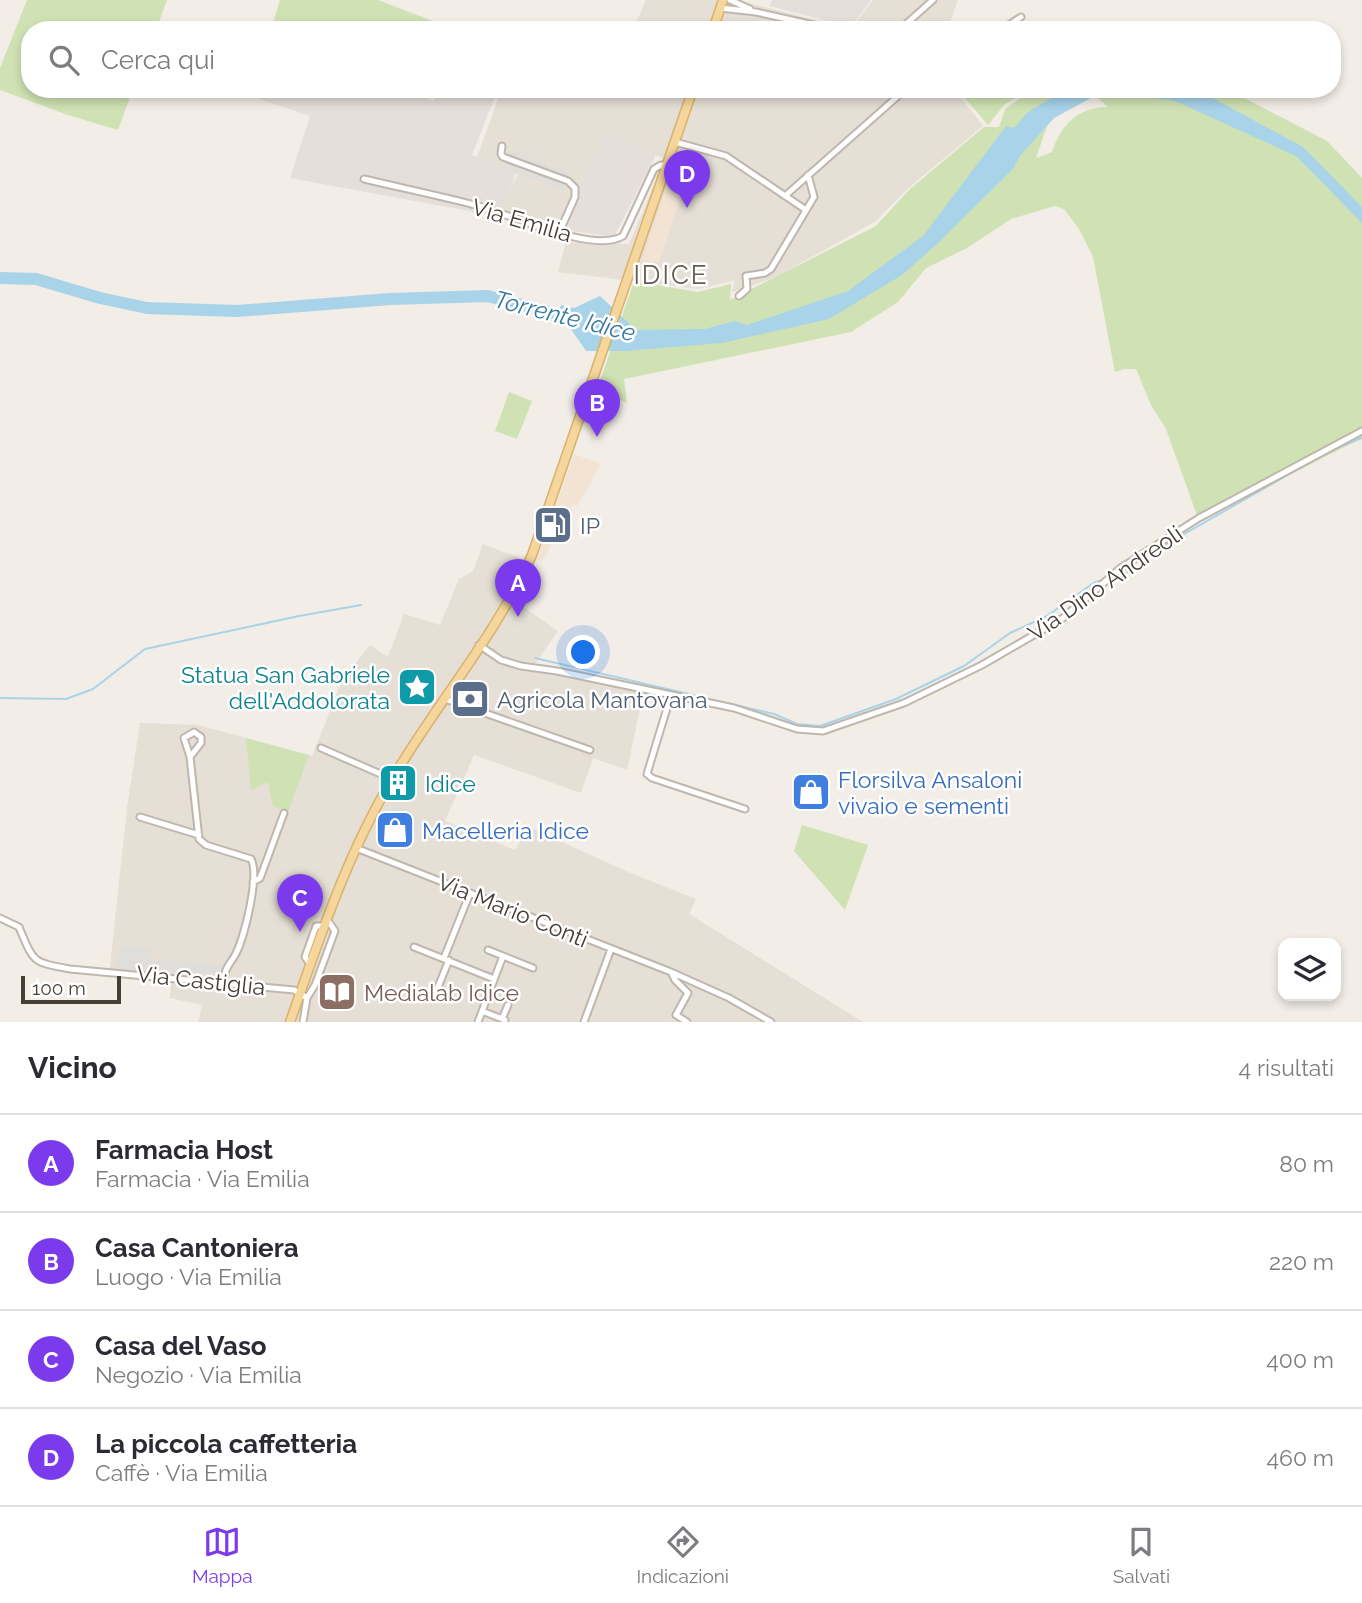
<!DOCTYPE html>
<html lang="it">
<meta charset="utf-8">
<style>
:root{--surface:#fff;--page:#f7f7f7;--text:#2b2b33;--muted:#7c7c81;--line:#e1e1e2;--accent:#7c3aed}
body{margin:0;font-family:Raleway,sans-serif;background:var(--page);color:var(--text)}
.controls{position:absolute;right:21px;bottom:21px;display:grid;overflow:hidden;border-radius:14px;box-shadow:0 4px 10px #0003}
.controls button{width:63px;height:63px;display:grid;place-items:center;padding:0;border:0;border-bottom:2px solid var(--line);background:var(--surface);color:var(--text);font:35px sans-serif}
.scale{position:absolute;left:21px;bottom:18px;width:100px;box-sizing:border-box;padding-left:7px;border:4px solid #443e36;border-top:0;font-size:19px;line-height:24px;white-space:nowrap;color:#443e36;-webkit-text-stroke:5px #fff;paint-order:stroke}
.you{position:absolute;left:584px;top:653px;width:24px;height:24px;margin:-18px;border:5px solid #fff;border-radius:50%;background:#1a73e8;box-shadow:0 0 0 10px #1a73e833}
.badge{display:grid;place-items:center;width:46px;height:46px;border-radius:50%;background:var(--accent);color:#fff;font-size:23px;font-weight:700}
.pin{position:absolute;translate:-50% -58px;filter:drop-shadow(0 2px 4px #0008)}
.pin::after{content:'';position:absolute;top:37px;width:24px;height:21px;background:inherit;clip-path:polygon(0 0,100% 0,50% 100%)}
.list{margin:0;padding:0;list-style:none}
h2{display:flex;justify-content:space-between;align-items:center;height:91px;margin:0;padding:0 28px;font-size:30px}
h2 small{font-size:23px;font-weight:400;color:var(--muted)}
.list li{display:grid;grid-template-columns:46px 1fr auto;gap:21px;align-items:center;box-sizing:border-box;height:98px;padding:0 28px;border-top:2px solid var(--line)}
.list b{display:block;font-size:26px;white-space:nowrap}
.list p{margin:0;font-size:23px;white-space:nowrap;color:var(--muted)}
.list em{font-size:23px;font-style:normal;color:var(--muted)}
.icon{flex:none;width:38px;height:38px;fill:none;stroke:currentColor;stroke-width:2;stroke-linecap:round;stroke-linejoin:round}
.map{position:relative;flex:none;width:1362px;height:1022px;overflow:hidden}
.search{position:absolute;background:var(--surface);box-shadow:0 4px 10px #0003;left:21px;right:21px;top:21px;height:77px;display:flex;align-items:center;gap:18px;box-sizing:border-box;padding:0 24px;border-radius:28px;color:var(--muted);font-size:26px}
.sheet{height:483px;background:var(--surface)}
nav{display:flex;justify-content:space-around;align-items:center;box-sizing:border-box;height:98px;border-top:2px solid var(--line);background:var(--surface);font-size:19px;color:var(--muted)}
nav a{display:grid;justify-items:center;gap:4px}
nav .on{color:var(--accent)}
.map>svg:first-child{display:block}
.residential{fill:#e5dfd5}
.commercial{fill:#f2e3d3}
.industrial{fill:#e4dfdb}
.green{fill:#d0e2b3}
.parking{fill:#e0dedb}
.water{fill:#a8d3e9}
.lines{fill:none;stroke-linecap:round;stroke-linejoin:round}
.stream{stroke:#a8d3e9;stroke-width:2}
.river{stroke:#a8d3e9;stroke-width:12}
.street-casing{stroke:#bfb7ad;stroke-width:9}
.primary-casing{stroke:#d9b16d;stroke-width:11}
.street{stroke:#fff;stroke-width:5}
.primary{stroke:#f5d69c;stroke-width:8}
.labels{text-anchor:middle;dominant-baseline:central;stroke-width:5;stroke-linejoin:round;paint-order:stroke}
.street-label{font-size:23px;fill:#443e36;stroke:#fff}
.service-label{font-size:23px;fill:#4e5e75;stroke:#fff;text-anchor:start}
.culture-label{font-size:23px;fill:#0d838f;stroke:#fff;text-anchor:end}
.shop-label{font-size:23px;fill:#366cbe;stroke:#fff;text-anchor:start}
.education-label{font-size:23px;fill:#785e54;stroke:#fff;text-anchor:start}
.water-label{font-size:24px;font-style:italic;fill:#377a9f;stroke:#fff}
.quarter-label{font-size:26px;letter-spacing:2px;fill:#665b4e;stroke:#fff}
</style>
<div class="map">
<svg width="1362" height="1022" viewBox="0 0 1362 1022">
<rect width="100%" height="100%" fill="#f2ede6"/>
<!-- residential -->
<path class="residential" d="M646,0H736L851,29L873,0H958L947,30H633Z
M502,89H954L983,126L906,190L876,221L774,278L732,292L735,280L699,289L558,272L566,242L629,244L665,159L604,134L565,230L501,209L518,174L477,157Z
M483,544L522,559L508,587L525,608L558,631L532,668L644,690L627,770L593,758L581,793L474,755L445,821L515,850L529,827L628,872L696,899L689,914L863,1022H198L202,1005L170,998L171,984L109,975L127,808L140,723L198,725L312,756L342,681L370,645L388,657L404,614L440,625L459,579L473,571Z"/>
<!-- commercial -->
<path class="commercial" d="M666,187L682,193L659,263L642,260Z
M574,454L601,464L577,506L573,504L542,562L537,560Z"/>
<!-- industrial -->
<path class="industrial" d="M772,0H871L851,27L770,6Z
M255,89H398L434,101L439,89H498L472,155L516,173L501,217L290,178L310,116L253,97Z
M604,133L656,155L614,237L565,230Z"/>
<!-- green -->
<path class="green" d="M27,0H167L156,30H30V89H133L118,130L68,115L0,90V68Z
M280,0H378L456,30H271Z
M957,89H1028L1029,90L1005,104L988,125Z
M1033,89H1060L1036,158L1052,152C1061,125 1078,107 1108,107L1095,96L1101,92L1188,102L1197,89H1227L1327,141L1362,178V438L1199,521L1166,429L1151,405L1136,369H1124L1115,372L1093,257L1079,229L1064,209L1055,206L1011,219L967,248L926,268L898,302L851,332L624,379L627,403L597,390L634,281L698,292L731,284L730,300L876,226L909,190L984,127H999L1005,109Z
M509,392L532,401L517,439L495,431Z
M246,738L309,755L288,812L273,806L268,782L251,790Z
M802,825L868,845L845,910L794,851Z"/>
<!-- parking -->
<path class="parking" d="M509,150L570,173L563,190L504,168Z
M396,804L436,828L430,837L427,840L413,831L411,833L387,818Z
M120,946L151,949V959L226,966L224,982L115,972Z"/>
<!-- water -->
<path class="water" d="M1066,89L1198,90L1303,147L1362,207V223L1296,156L1175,101L1104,91L1054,118L1020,156L1013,169L937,244L902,275L829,319L722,343L626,351H586L566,322L556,319L561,305L574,308L600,296L636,330L705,329L735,321L747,325L848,291L923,236L1006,126L1014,128L1028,112Z"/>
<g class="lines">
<!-- stream -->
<path class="stream" d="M1142,558L1328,452L1362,438
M1109,580L1122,578L1134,563
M535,658L774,714L797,724L820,726L896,699L964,666L1010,633L1047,616L1095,582L1100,581
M0,698L66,699L93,689L145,649L299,616L361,605"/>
<!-- river -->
<path class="river" d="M0,278L36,279L100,298L147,308L237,311L390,299L488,296L572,318"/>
<!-- street casing -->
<g class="street-casing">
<path id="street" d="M730,0L750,9
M720,8L756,12L836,30
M904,30L906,24L933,0
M1001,30L1021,17
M675,142L726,156L806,210
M502,146L501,154L503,157L568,181L575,188V197L559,233
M364,179C402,188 441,196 479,206C512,215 593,254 623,236L654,169L661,165H667
M785,196L906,89
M739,296L747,289L746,276L765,273L771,269L814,197L808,175
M479,645L501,660L521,666L557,671L734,708L797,729L823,731L904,703L982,665L1063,618L1122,567L1199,518L1362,431
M671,695L647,774L652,778L745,809
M445,699L590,750
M321,748L392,779
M190,757L184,738L194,732L201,737V743L190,757L199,839L206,845L251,859C260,875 244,941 234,957C227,968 225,968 224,982
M140,817L199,835
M356,848L671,972L729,998L771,1022
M253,882L260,878L262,873L284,813
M0,918L19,927C34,963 32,962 70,969L294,990L307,998L303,1022
M414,947L494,979
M488,950L533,968
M444,958L470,893
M310,964L305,957L316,926H324
M671,972L675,980L688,993L676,1015L687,1022
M434,997L449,960
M307,998L315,985L335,931L326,918
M482,1011L505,1020
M502,1019L508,1005
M478,1022L503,956
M584,1022L611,949"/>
</g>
<!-- primary casing -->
<g class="primary-casing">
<path id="primary" d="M713,30L723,0
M290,1022C319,940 346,857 391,781C435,705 496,636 532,555L693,89"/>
</g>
<!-- street -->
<use href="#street" class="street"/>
<!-- primary -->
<use href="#primary" class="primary"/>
</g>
<!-- icons -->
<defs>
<g id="fuel-square" transform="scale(2.0125)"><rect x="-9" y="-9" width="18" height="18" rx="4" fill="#5c6f8a" stroke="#fff"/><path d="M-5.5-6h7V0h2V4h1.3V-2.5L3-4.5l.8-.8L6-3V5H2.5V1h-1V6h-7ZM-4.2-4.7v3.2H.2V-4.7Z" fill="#fff"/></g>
<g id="sight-square" transform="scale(2.0125)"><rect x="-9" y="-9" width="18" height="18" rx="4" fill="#0f9aa8" stroke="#fff"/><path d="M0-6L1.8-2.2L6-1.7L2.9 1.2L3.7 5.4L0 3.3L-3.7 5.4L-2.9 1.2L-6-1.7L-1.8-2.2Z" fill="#fff"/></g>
<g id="bank-square" transform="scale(2.0125)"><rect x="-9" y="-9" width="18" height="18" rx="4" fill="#5c6f8a" stroke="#fff"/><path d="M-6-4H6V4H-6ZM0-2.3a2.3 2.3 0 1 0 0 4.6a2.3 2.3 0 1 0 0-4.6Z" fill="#fff"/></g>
<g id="building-square" transform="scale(2.0125)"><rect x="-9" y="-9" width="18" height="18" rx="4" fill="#0f9aa8" stroke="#fff"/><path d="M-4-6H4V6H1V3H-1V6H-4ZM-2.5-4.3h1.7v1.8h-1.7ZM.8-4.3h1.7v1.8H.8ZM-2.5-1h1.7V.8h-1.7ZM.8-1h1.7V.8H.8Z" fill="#fff"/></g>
<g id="shop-square" transform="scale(2.0125)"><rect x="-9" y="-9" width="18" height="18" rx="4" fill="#3f7fe0" stroke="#fff"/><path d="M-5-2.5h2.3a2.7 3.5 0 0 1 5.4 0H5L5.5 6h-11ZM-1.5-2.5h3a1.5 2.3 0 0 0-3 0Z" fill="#fff"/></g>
<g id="library-square" transform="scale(2.0125)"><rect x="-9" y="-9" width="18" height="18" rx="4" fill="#8d6e63" stroke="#fff"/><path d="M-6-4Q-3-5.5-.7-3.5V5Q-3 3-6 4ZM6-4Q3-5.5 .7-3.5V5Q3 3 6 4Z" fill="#fff"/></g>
</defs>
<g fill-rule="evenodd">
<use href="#fuel-square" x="553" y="525"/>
<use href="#sight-square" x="417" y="687"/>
<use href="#bank-square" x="470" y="699"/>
<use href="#building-square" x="398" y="783"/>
<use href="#shop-square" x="811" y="792"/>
<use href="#shop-square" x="395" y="830"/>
<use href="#library-square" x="337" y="992"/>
</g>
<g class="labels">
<!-- street labels -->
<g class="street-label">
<text transform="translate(522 220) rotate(16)">Via Emilia</text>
<text transform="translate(1105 583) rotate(-35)">Via Dino Andreoli</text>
<text transform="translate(513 910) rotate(22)">Via Mario Conti</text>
<text transform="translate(201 980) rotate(6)">Via Castiglia</text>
</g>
<!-- service labels -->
<g class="service-label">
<text x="580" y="525">IP</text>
<text x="497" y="699">Agricola Mantovana</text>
</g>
<!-- culture labels -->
<g class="culture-label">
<text x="390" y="674">Statua San Gabriele<tspan x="390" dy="26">dell'Addolorata</tspan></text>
<text x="425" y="783" text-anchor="start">Idice</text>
</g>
<!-- shop labels -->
<g class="shop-label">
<text x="838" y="779">Florsilva Ansaloni<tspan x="838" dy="26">vivaio e sementi</tspan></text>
<text x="422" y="830">Macelleria Idice</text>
</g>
<!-- education labels -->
<g class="education-label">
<text x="364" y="992">Medialab Idice</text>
</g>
<!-- water labels -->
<g class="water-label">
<text transform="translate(565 316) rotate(14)">Torrente Idice</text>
</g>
<!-- quarter labels -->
<g class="quarter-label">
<text x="671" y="275">IDICE</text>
</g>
</g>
</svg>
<div class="controls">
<button><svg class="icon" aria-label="layers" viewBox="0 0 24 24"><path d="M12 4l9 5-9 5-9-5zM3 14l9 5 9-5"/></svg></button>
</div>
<div class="scale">100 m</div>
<div class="you"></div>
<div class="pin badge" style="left:518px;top:617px">A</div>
<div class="pin badge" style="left:597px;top:437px">B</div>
<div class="pin badge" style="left:300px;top:932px">C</div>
<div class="pin badge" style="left:687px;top:208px">D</div>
<div class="search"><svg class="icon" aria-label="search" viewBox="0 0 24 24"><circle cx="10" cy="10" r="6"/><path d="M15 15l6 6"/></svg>Cerca qui</div>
</div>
<section class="sheet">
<h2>Vicino<small>4 risultati</small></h2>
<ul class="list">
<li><span class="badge">A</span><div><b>Farmacia Host</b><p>Farmacia · Via Emilia</p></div><em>80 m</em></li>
<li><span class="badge">B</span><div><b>Casa Cantoniera</b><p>Luogo · Via Emilia</p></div><em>220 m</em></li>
<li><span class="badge">C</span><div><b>Casa del Vaso</b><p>Negozio · Via Emilia</p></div><em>400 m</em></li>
<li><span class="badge">D</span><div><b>La piccola caffetteria</b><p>Caffè · Via Emilia</p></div><em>460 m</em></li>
</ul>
</section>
<nav>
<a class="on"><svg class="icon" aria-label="map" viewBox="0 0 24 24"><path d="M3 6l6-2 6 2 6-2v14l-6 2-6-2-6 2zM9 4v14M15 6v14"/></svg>Mappa</a>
<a><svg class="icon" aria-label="directions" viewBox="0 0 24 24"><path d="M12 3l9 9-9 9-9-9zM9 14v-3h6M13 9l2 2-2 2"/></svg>Indicazioni</a>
<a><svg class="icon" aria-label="saved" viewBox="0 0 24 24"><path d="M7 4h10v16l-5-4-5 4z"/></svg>Salvati</a>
</nav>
